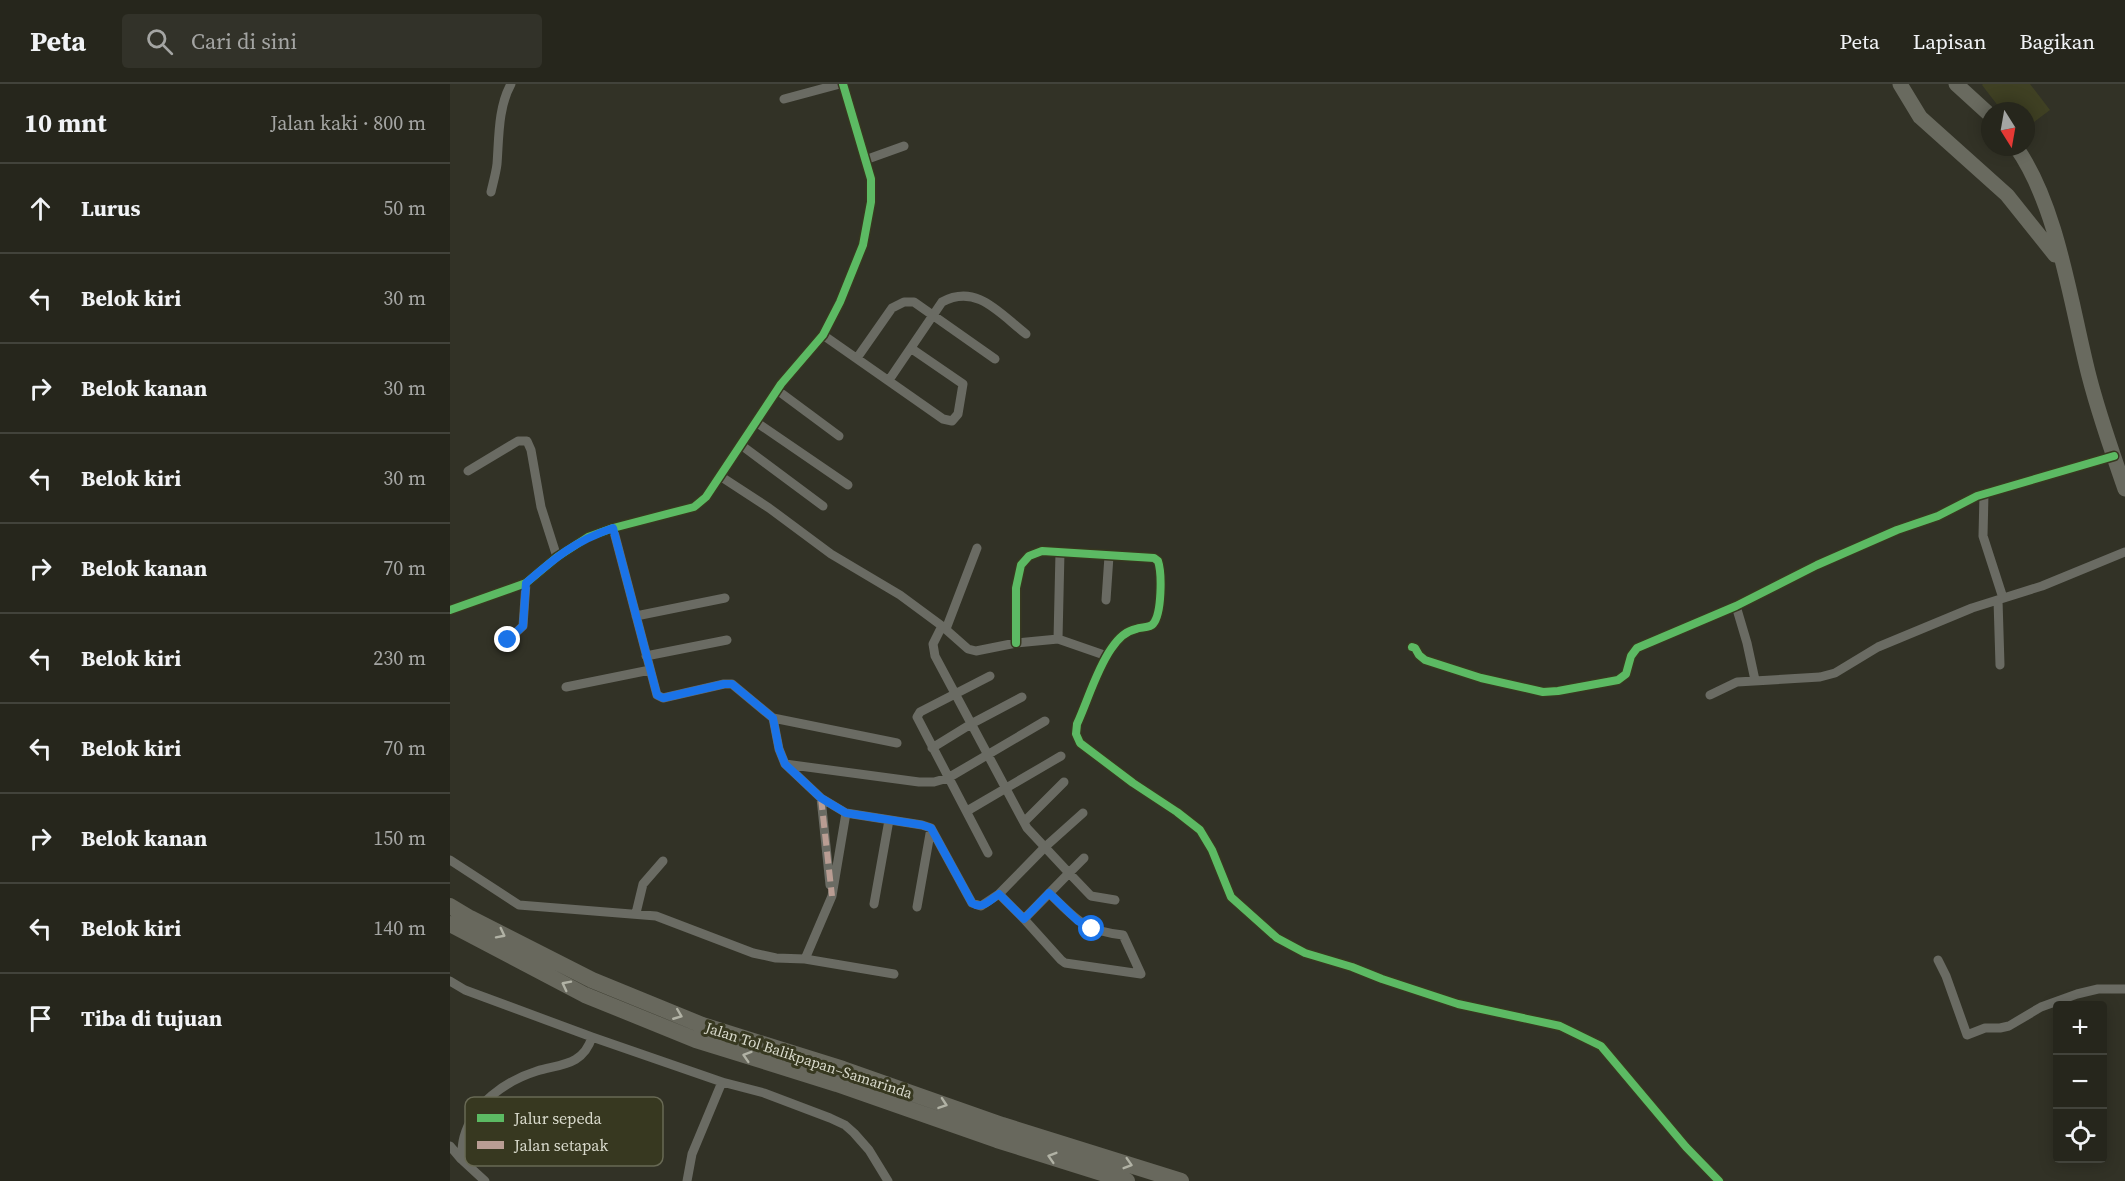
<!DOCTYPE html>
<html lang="id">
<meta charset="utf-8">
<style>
:root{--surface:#26261c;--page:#323229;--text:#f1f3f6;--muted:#a4a5a3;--line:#42433b}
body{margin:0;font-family:"Source Serif 4",serif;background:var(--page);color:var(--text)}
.controls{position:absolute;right:18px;bottom:18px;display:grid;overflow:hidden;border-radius:6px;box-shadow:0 3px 15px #0003}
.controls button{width:54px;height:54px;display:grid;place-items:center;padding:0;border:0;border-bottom:2px solid var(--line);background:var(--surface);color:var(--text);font:30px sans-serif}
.compass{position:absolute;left:1531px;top:18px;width:54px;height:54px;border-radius:50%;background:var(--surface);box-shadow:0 3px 15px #0003;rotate:169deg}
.stop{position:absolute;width:18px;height:18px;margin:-14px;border:4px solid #1a73e8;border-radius:50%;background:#fff}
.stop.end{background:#1a73e8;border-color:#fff;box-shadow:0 2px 6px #0008}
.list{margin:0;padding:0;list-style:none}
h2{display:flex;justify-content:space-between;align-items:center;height:78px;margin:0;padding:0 24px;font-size:26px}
h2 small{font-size:20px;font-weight:400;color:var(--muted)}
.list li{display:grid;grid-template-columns:39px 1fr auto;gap:18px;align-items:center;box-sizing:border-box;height:90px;padding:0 24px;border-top:2px solid var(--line)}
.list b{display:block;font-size:22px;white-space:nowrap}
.list em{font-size:20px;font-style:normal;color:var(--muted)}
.icon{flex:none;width:33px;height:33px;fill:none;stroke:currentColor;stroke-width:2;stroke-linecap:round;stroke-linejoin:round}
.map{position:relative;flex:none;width:1675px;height:1097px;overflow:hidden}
header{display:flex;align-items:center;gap:36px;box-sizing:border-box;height:84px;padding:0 30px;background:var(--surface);border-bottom:2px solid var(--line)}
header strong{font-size:28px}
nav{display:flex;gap:33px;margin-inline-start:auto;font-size:21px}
.search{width:420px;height:54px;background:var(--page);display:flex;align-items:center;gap:15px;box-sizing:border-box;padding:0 21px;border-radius:6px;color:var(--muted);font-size:22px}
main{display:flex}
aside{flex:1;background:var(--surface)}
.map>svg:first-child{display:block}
.built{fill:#3f4023}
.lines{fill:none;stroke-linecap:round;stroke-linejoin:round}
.minor{stroke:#6a6b63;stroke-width:9}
.trunk{stroke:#696a5f;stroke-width:15}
.motorway{stroke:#68685d;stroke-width:16}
.quiet{stroke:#b99d93;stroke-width:6;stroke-dasharray:12 6;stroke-linecap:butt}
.cycleway-casing{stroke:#373820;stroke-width:11}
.cycleway{stroke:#5cba63;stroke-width:8}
.oneway{stroke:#b1b2a5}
.route{stroke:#1a73e8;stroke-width:8}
.labels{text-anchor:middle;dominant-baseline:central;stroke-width:6;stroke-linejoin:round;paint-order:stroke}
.street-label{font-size:15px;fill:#d9dacc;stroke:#373820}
.key{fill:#373820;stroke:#686954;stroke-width:1.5}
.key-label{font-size:16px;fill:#d9dacc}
</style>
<header>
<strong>Peta</strong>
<div class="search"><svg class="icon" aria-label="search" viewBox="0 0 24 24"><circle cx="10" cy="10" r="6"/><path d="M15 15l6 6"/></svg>Cari di sini</div>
<nav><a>Peta</a><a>Lapisan</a><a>Bagikan</a></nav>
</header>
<main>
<aside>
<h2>10 mnt<small>Jalan kaki · 800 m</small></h2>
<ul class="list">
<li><svg class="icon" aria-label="ahead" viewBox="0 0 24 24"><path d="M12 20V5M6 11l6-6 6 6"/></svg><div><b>Lurus</b></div><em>50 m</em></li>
<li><svg class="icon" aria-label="left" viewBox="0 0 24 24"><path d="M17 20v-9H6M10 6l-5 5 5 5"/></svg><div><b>Belok kiri</b></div><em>30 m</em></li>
<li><svg class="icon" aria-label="right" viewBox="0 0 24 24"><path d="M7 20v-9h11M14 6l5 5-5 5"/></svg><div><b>Belok kanan</b></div><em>30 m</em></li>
<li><svg class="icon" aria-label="left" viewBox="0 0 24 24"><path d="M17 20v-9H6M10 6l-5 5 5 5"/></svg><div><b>Belok kiri</b></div><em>30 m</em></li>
<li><svg class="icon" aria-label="right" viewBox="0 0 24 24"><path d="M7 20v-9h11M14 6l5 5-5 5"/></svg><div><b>Belok kanan</b></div><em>70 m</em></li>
<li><svg class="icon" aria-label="left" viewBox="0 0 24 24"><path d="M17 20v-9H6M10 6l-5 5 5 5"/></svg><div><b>Belok kiri</b></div><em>230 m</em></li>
<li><svg class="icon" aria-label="left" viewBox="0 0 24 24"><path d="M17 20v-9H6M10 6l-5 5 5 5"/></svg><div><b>Belok kiri</b></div><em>70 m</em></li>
<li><svg class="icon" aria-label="right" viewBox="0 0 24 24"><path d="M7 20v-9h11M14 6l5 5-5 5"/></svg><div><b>Belok kanan</b></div><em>150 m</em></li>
<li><svg class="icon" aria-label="left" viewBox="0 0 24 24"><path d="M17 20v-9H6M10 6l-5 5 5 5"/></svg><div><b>Belok kiri</b></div><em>140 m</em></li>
<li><svg class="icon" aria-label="arrive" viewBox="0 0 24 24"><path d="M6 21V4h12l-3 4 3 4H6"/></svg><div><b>Tiba di tujuan</b></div></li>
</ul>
</aside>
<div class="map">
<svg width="1675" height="1097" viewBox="0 0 1675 1097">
<rect width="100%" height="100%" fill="#323226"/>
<!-- built -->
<path class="built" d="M1533,0H1580L1600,26L1576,44V27H1552L1532,1Z"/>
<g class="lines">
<!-- minor -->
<path class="minor" d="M334,15L390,0
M415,76L454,62
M41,108C43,99 46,89 47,80C49,54 48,23 61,0
M373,251L493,335L502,337L508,330L513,300L462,265
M407,274L442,224L454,218H464L545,275
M439,296L492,218C527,199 550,230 576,250
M327,306L389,352
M306,338L398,401
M291,361L373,422
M18,387L68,357H77L81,366L91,423L107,473
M270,392L319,424L381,470L450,511L492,542L518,565L526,567L566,559L608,555L657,572
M1534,410L1533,452L1553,514
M163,444L207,611L213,614L274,600H282L323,634L329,665L335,680L371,714L396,729L472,741L481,744L522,819L531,822L549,810
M656,516L659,472
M1548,516L1550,581
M1286,522L1297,559L1305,596
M0,526L76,499L107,473L138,453L163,444L244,423L256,413L331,300L373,251L390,218L413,161L421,118V95L393,0
M186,532L275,514
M492,542L483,560L485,572L577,744L619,789L574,835L611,876L615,879L691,890
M496,545L527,464
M608,555L610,468
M58,556L73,542L76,499
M566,559V504L571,481L579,472L592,467L704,474L708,477C712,489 712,530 703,540C700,544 691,543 686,545C675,547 667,556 661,565C646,587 638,616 627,640L626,650L630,659L683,699L727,728L750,746L762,766L781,813L827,854L855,869L902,883L932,895L1008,920L1110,942L1151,962L1236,1063L1269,1097
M962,563L965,564L969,571L975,576L1031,594L1093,608L1108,607L1168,596L1176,590L1181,572L1187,564L1286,522L1367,481L1447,446L1488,432L1527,412L1664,372
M196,572L277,556
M116,603L200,586
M1260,611L1287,598L1370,593L1385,589L1428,563L1522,524L1592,502L1675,468
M323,634L447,659
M482,664L521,640L572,613
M335,680L469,698H484L498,694L595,637
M371,714L380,801
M517,727L611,672
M574,738L614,698
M538,769L467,633L470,628L540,592
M634,774L619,789L641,812L665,816
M0,776L69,821L206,832L303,869L326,874L355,875L382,812L396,729
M599,809C627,836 632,846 673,851L691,890
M424,820L439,736
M467,823L481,744
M186,829L193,800L213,777
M574,835L549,810L595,763L633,729
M355,875L444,890
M1488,876L1496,892L1517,951L1535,944H1550L1559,942L1591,923L1627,910L1648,905H1675
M0,897L15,906L142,953
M0,1062L11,1075L35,1097
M11,1075C12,1068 12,1060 14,1053C23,1020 55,997 87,987C110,980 133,982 142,953L272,998L314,1009L380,1034L395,1041L404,1049L419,1066L438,1097
M237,1097L242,1070L272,998"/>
<!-- trunk -->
<path class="trunk" d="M1450,0L1470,33L1557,111L1605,171
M1506,0L1540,31
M1566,63C1608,122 1621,222 1639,292C1649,331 1662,368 1675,405"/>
<!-- motorway -->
<path class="motorway" d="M0,822L20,834L142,896L252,941L393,985L552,1041L731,1097
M0,840L135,911L246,956L387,1000L547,1056L677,1097"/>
<!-- quiet -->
<path class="quiet" d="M371,714L382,812"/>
<!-- cycleway casing -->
<g class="cycleway-casing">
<path id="cycleway" d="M0,526L76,499L107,473L138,453L163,444L244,423L256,413L331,300L373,251L390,218L413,161L421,118V95L393,0
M566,559V504L571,481L579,472L592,467L704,474L708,477C712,489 712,530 703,540C700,544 691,543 686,545C675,547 667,556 661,565C646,587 638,616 627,640L626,650L630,659L683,699L727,728L750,746L762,766L781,813L827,854L855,869L902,883L932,895L1008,920L1110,942L1151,962L1236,1063L1269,1097
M962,563L965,564L969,571L975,576L1031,594L1093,608L1108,607L1168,596L1176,590L1181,572L1187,564L1286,522L1367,481L1447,446L1488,432L1527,412L1664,372"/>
</g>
<!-- cycleway -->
<use href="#cycleway" class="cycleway"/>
</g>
<!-- one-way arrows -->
<defs><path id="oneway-chevron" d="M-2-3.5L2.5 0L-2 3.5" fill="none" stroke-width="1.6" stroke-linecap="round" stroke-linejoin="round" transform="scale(1.5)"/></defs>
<g class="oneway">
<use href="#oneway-chevron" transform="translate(51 850) rotate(27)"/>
<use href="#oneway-chevron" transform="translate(116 901) rotate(-153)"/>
<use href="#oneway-chevron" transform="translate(228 931) rotate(22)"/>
<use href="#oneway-chevron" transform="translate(297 972) rotate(-163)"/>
<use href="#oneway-chevron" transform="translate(493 1020) rotate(19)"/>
<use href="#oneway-chevron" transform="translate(602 1073) rotate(-163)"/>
<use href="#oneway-chevron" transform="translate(678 1080) rotate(17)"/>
</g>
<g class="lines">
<!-- route -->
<path class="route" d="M58,556L73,542L76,499C106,473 125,457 163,444L207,611L213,614L274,600H282L323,634L329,665L335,680L371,714L396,729L472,741L481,744L522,819C532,826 540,816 549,810L574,835L599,809L628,837L642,845"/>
</g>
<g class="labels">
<!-- street labels -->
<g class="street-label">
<text transform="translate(359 976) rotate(18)">Jalan Tol Balikpapan–Samarinda</text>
</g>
</g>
<!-- legend -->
<rect x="15" y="1013" width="198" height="69" rx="9" class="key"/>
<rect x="27" y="1030" width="27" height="8" fill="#5cba63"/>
<rect x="27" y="1057" width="27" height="8" fill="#b99d93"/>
<g class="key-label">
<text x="64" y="1040">Jalur sepeda</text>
<text x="64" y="1067">Jalan setapak</text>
</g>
</svg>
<div class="controls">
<button>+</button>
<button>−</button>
<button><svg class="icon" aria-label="locate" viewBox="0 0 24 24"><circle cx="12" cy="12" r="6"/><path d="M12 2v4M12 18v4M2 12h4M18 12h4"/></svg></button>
</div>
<svg class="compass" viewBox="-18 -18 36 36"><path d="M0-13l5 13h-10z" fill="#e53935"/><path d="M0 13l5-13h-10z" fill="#a4a5a3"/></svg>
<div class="stop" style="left:642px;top:845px"></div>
<div class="stop end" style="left:58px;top:556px"></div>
</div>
</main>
